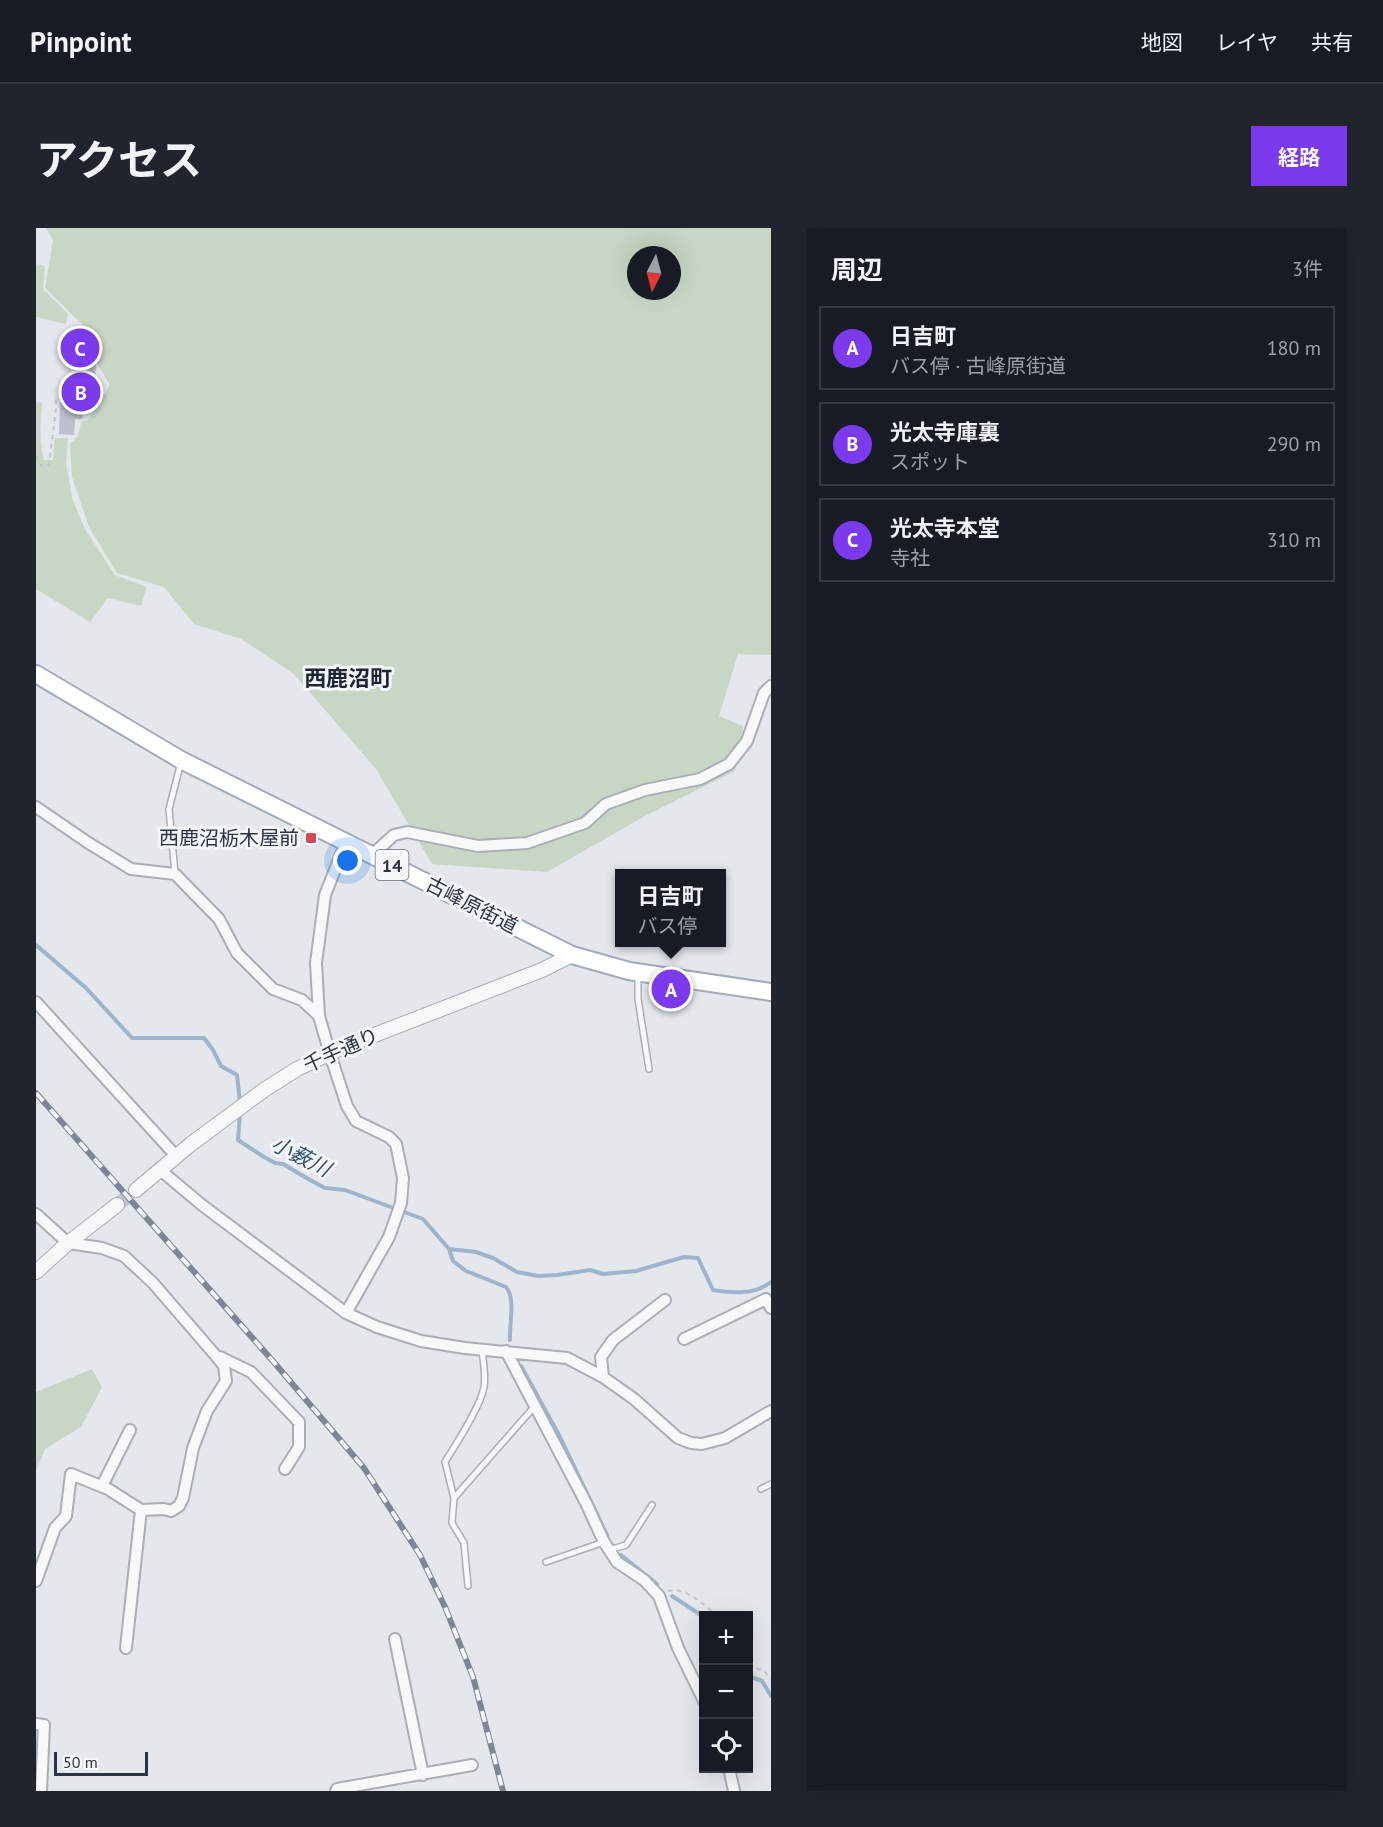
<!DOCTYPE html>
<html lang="ja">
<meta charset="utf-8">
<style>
:root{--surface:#171b24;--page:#20242c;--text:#f1f3f6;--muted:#9ea1a6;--line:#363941;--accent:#7c3aed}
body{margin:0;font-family:"PT Sans","Noto Sans JP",sans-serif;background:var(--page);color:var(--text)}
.controls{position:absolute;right:18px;bottom:18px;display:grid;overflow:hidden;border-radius:0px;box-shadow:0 6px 24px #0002}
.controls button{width:54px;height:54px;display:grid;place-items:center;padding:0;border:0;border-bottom:2px solid var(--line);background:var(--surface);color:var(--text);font:30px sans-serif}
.compass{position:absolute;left:591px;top:18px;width:54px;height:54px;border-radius:50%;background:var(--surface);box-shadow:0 6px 24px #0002;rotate:186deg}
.scale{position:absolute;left:18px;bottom:15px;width:94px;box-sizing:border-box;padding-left:6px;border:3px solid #2b3445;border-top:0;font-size:16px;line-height:21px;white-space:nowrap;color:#2b3445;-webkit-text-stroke:4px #f4f6f9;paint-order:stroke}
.you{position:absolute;left:312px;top:633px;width:21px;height:21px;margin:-15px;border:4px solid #fff;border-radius:50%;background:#1a73e8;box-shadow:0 0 0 9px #1a73e833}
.badge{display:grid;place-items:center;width:39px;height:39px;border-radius:50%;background:var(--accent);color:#fff;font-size:20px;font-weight:700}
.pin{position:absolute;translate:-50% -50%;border:3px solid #fff;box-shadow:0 2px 6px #0006}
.popup{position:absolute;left:579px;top:641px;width:111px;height:78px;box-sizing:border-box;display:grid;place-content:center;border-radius:0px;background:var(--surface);filter:drop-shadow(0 2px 4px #0005);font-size:20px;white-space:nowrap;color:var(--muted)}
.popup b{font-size:22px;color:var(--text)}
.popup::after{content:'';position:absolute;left:50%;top:100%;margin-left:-12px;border:12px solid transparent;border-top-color:var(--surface)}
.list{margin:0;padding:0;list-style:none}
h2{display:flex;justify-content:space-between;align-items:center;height:78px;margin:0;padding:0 24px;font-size:26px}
h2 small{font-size:20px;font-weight:400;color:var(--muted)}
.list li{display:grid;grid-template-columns:39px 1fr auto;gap:18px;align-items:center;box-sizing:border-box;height:84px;margin:0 12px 12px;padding:0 12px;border:2px solid var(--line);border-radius:0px}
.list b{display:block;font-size:22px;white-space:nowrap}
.list p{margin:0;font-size:20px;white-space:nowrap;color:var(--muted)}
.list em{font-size:20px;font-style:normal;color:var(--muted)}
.icon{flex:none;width:33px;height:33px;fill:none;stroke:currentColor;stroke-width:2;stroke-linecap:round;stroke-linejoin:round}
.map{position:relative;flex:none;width:735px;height:1563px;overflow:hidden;border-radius:0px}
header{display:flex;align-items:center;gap:36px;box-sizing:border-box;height:84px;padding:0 30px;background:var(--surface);border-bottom:2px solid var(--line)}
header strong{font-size:28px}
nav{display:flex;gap:33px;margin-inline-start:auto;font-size:21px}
.intro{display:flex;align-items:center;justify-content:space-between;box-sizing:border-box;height:144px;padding:0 36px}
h1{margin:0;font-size:42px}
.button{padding:15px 27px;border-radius:0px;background:var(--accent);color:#fff;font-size:21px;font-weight:700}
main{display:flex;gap:36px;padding:0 36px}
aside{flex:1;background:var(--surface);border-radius:0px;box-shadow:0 6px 24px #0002}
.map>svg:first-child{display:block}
.green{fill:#c9d6c5;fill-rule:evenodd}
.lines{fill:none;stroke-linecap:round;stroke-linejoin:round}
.stream{stroke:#9fb4cc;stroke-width:4}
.building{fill:#bbc0ca}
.tertiary-tunnel{stroke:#bfc3cb;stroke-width:14;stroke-dasharray:14 7;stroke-linecap:butt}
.service-casing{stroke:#a9aeb7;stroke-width:8}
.minor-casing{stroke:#a9aeb7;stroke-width:14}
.tertiary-casing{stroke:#a9aeb7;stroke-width:16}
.primary-casing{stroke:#a3abb8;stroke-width:20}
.path{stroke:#c2c5cb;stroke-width:2;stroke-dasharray:4.5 4.5;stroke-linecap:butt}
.service{stroke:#f7f8fa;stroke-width:5}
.minor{stroke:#f7f8fa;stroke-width:10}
.tertiary{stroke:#f7f8fa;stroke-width:14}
.primary{stroke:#fff;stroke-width:16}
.rail-casing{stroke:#7d8696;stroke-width:6}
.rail{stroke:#f4f6f9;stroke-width:4;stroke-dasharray:11;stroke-linecap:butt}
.poi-dot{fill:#d1495b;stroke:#f4f6f9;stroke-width:2}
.labels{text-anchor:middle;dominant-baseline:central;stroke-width:6;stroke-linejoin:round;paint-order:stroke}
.shield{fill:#f4f6f9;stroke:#676e7b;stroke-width:1.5}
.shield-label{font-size:18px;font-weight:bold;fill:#2b3445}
.poi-label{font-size:20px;fill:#2b3445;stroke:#f4f6f9;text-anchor:end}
.street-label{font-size:20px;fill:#2b3445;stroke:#f4f6f9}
.water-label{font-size:21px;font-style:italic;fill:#34527a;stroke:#f4f6f9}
.quarter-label{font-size:22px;font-weight:bold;fill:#1d2536;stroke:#f4f6f9}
</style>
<header>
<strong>Pinpoint</strong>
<nav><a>地図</a><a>レイヤ</a><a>共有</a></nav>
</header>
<div class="intro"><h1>アクセス</h1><a class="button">経路</a></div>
<main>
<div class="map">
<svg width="735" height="1563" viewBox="0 0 735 1563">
<rect width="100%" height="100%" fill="#e4e7ec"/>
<!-- green -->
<path class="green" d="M10,0H735V427L702,426L683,488L707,498L699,543L609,588L511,644L396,636L340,541L258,446L205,411L158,396L128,359L81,345L53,299L36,249L34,216L42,208L45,195L53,191L74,157L59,132L58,108L9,60L17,12ZM600,27H636V63H600Z
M0,36L9,38L7,61L32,86L30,96L0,89Z
M0,174L6,175C4,195 3,213 8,232H17L19,210H32L30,234L36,270L49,301L79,347L111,359L105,378L72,370L54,394L0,361Z
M56,1141L66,1159L45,1199L9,1221L0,1243V1164Z"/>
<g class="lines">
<!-- stream -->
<path class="stream" d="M0,717L50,760L96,810H168L177,822L185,838L201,847L204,874
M204,885L202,912L228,929L239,935L247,936L274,952L289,960L309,962L387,991L413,1021L417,1033L430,1043L470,1059C480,1070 473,1097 474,1112
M413,1021L440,1024L457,1030L481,1044L502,1048L521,1047L554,1042L567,1046L600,1043L648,1029L662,1030L677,1062C697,1065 718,1067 735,1054
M485,1138L523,1207L571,1307
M585,1327L621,1356
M636,1368L668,1389
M712,1448L726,1453L735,1468"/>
</g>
<!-- building -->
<path class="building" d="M38,107L55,108L54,137H60L58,172H48L46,191H39L38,207L23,206L24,174L31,175V156H41V134H38V124L34,123L33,110H38Z"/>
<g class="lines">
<!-- tertiary-tunnel -->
<path class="tertiary-tunnel" d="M81,977L100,962"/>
<!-- service casing -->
<g class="service-casing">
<path id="service" d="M139,646L133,581L145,534
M602,747V771L613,841
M446,1121C447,1133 450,1146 448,1159C445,1178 420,1216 409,1234L418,1270L498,1179
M725,1261L735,1256
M418,1270L416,1295L428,1315L432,1358
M573,1322L590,1317L616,1277
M510,1334L568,1314"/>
</g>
<!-- minor casing -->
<g class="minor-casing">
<path id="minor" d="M0,579L51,614L95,641L139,646L183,691L201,725L237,761L266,772L283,788
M310,614L289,667L280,735L283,788L294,826L311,878L320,893L353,909L360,916L367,950L365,975L353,1009L310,1085
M336,627L358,607L371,604L442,618L491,615L549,595L570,576L609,562L664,551L693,536L711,513L728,465L735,458
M0,774L140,928
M123,941L166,977L310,1085L341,1099L385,1113L429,1120L531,1130L567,1149L598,1171L642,1210L655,1215L666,1216L689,1210L735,1183
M0,986L32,1015L66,1020L88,1028L117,1055L180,1128L188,1138L190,1153L171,1183L157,1220L147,1270L143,1278L135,1283L128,1281L105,1282L72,1261L35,1246L30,1288L19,1300L0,1353
M648,1111L730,1071L735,1080
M470,1123L550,1275L568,1314L581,1334L608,1352L623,1368L642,1420L668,1473
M184,1129L215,1144L263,1194V1219L249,1241
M567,1149L565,1129L577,1112L629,1072
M66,1258L94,1202
M359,1411L387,1547
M90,1420L105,1282
M0,1496L8,1497L5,1563
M693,1540L698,1563
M300,1563L301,1561L436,1537"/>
</g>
<!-- tertiary casing -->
<g class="tertiary-casing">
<path id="tertiary" d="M100,962L155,916L228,862L261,841L305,820L506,742L536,727
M0,1044L32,1015L81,977"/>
</g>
<!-- primary casing -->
<g class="primary-casing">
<path id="primary" d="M0,446L145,532L536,727L593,743L735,764"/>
</g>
<!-- path -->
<path class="path" d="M0,228C2,234 3,238 10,239L13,236L20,181V167
M632,1363C651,1359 667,1376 681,1388
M712,1437L728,1443L735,1451"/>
<!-- service -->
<use href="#service" class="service"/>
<!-- minor -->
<use href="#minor" class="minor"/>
<!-- tertiary -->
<use href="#tertiary" class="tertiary"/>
<!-- primary -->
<use href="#primary" class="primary"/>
<!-- rail casing -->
<g class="rail-casing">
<path id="rail" d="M0,865L236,1132L328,1240L384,1327L409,1379L437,1449L467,1563"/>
</g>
<!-- rail -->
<use href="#rail" class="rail"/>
</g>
<!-- markers -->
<rect class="poi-dot" x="269" y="604" width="12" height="12" rx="3"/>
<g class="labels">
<!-- shield labels -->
<rect class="shield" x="339.5" y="622" width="33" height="30" rx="4.5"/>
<g class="shield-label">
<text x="356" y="637">14</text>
</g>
<!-- poi labels -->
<g class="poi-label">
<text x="263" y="610">西鹿沼栃木屋前</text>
</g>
<!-- street labels -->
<g class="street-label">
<text transform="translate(436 677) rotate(27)">古峰原街道</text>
<text transform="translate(305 822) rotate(-24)">千手通り</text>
</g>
<!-- water labels -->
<g class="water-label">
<text transform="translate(265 928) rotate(27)">小薮川</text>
</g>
<!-- quarter labels -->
<g class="quarter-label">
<text x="312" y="450">西鹿沼町</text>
</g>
</g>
</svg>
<div class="controls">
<button>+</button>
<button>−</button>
<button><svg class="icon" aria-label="locate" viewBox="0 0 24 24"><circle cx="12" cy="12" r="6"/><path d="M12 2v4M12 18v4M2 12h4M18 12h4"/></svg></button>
</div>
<svg class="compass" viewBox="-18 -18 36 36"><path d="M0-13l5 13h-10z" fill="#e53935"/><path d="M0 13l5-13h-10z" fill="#9ea1a6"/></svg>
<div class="scale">50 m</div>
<div class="you"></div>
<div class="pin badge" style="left:635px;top:761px">A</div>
<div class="popup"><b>日吉町</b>バス停</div>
<div class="pin badge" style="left:45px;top:164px">B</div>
<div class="pin badge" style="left:44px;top:120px">C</div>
</div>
<aside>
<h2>周辺<small>3件</small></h2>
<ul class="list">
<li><span class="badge">A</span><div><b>日吉町</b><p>バス停 · 古峰原街道</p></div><em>180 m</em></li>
<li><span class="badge">B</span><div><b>光太寺庫裏</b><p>スポット</p></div><em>290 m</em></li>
<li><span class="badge">C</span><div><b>光太寺本堂</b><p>寺社</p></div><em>310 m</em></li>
</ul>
</aside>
</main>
